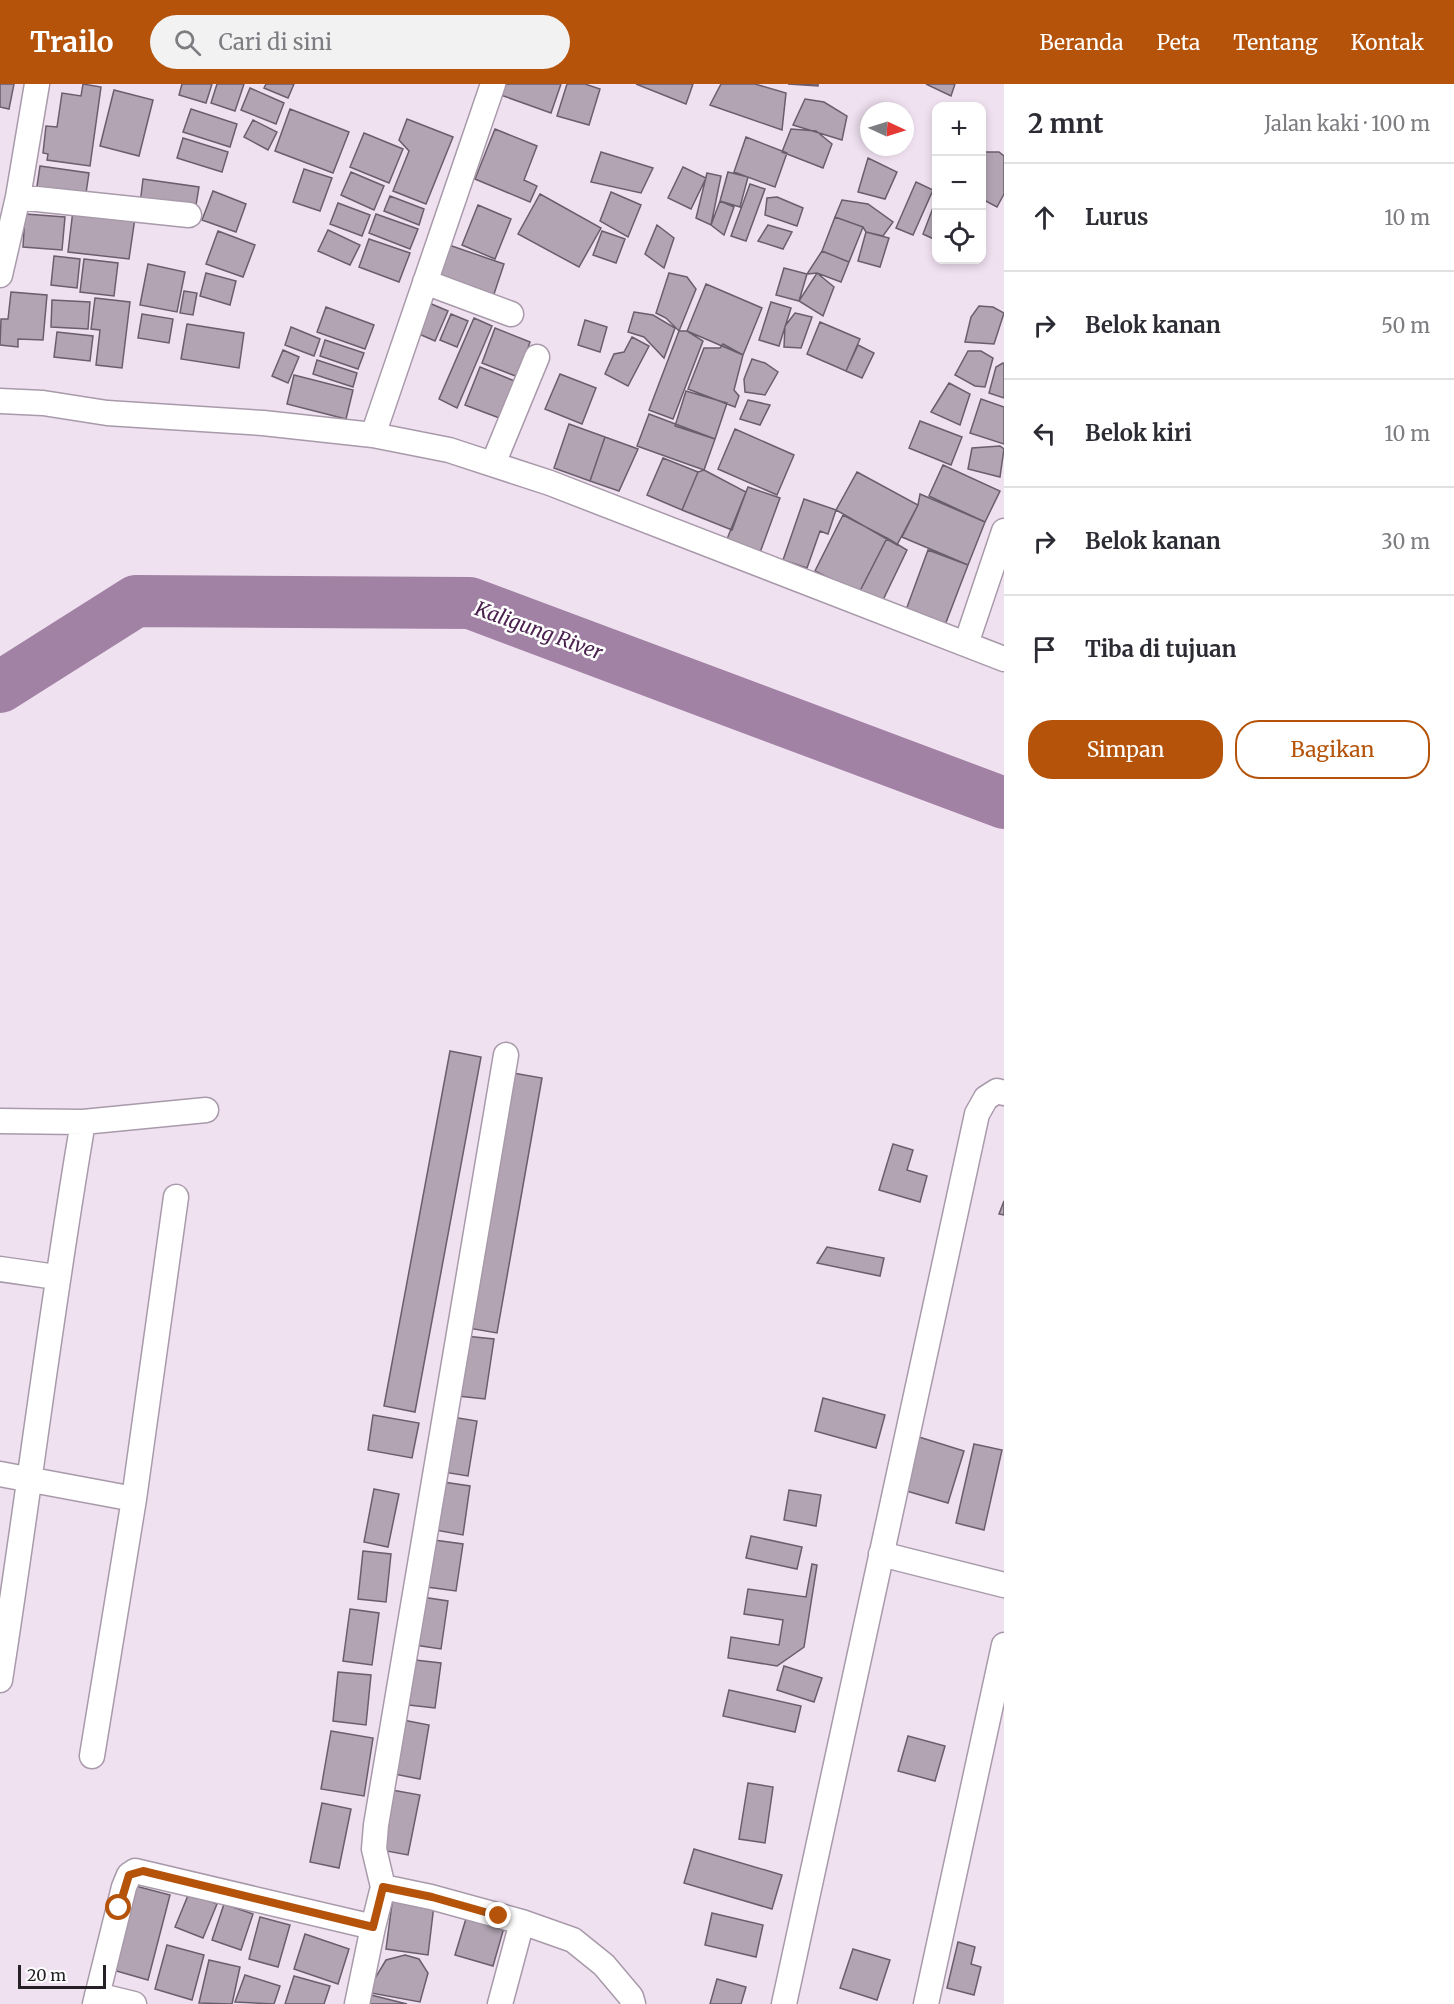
<!DOCTYPE html>
<html lang="id">
<meta charset="utf-8">
<style>
:root{--surface:#fff;--page:#f2f2f3;--text:#2b2b33;--muted:#7c7c81;--line:#e1e1e2;--accent:#b45309}
body{margin:0;font-family:Merriweather,serif;background:var(--page);color:var(--text)}
.controls{position:absolute;right:18px;top:18px;display:grid;overflow:hidden;border-radius:12px;box-shadow:0 3px 9px #0003}
.controls button{width:54px;height:54px;display:grid;place-items:center;padding:0;border:0;border-bottom:2px solid var(--line);background:var(--surface);color:var(--text);font:30px sans-serif}
.compass{position:absolute;left:860px;top:18px;width:54px;height:54px;border-radius:50%;background:var(--surface);box-shadow:0 3px 9px #0003;rotate:94deg}
.scale{position:absolute;left:18px;bottom:15px;width:88px;box-sizing:border-box;padding-left:6px;border:3px solid #252026;border-top:0;font-size:16px;line-height:21px;white-space:nowrap;color:#252026;-webkit-text-stroke:4px #fff;paint-order:stroke}
.stop{position:absolute;width:18px;height:18px;margin:-14px;border:4px solid #b45309;border-radius:50%;background:#fff}
.stop.end{background:#b45309;border-color:#fff;box-shadow:0 2px 6px #0008}
.list{margin:0;padding:0;list-style:none}
h2{display:flex;justify-content:space-between;align-items:center;height:78px;margin:0;padding:0 24px;font-size:26px}
h2 small{font-size:20px;font-weight:400;color:var(--muted)}
.list li{display:grid;grid-template-columns:39px 1fr auto;gap:18px;align-items:center;box-sizing:border-box;height:108px;padding:0 24px;border-top:2px solid var(--line)}
.list b{display:block;font-size:22px;white-space:nowrap}
.list em{font-size:20px;font-style:normal;color:var(--muted)}
.actions{display:flex;gap:12px;padding:18px 24px}
.actions a{flex:1;padding:14px 0;border:2px solid var(--accent);border-radius:24px;text-align:center;font-size:21px;color:var(--accent)}
.actions .main{background:var(--accent);color:#fff}
.icon{flex:none;width:33px;height:33px;fill:none;stroke:currentColor;stroke-width:2;stroke-linecap:round;stroke-linejoin:round}
.map{position:relative;flex:none;width:1004px;height:1920px;overflow:hidden}
header{display:flex;align-items:center;gap:36px;box-sizing:border-box;height:84px;padding:0 30px;background:var(--accent);color:#fff}
header strong{font-size:28px}
nav{display:flex;gap:33px;margin-inline-start:auto;font-size:21px}
.search{width:420px;height:54px;background:var(--page);display:flex;align-items:center;gap:15px;box-sizing:border-box;padding:0 21px;border-radius:33px;color:var(--muted);font-size:22px}
main{display:flex}
aside{flex:1;background:var(--surface)}
.map>svg:first-child{display:block}
.lines{fill:none;stroke-linecap:round;stroke-linejoin:round}
.river{stroke:#a182a4;stroke-width:52}
.building{fill:#b2a4b3;stroke:#6b5e6c;stroke-width:1.5}
.street-casing{stroke:#a89aaa;stroke-width:27}
.street{stroke:#fff;stroke-width:24}
.route{stroke:#b45309;stroke-width:8}
.labels{text-anchor:middle;dominant-baseline:central;stroke-width:5;stroke-linejoin:round;paint-order:stroke}
.water-label{font-size:20px;font-style:italic;fill:#4a214f;stroke:#fff}
</style>
<header>
<strong>Trailo</strong>
<div class="search"><svg class="icon" aria-label="search" viewBox="0 0 24 24"><circle cx="10" cy="10" r="6"/><path d="M15 15l6 6"/></svg>Cari di sini</div>
<nav><a>Beranda</a><a>Peta</a><a>Tentang</a><a>Kontak</a></nav>
</header>
<main>
<div class="map">
<svg width="1004" height="1920" viewBox="0 0 1004 1920">
<rect width="100%" height="100%" fill="#f0e1f1"/>
<g class="lines">
<!-- river -->
<path class="river" d="M0,603L136,517L470,519L1004,719"/>
</g>
<!-- building -->
<path class="building" d="M0,0H14L9,25L0,23Z
M83,0L101,3L90,82L47,76L48,70L43,69L46,42L57,43L62,9L81,12Z
M182,0H212L206,19L179,11Z
M217,0H244L235,27L211,19Z
M266,0H294L288,14L264,4Z
M502,0H561L551,29L498,10Z
M567,0H585L600,5L589,41L557,32Z
M636,0H693L686,20Z
M721,0H755L786,9L782,46L710,21Z
M788,0H818V2Z
M926,0H955L951,12Z
M250,4L284,19L276,40L241,26Z
M114,6L153,16L139,72L100,62Z
M805,15L824,18L847,32L842,56L793,41Z
M191,25L237,40L230,63L183,48Z
M290,25L349,48L333,89L275,67Z
M407,35L453,53L426,120L393,107L409,67L399,56Z
M253,36L277,48L268,66L244,53Z
M495,45L537,62L524,96L537,102L530,118L475,95Z
M791,45L816,47L832,60L823,84L782,68Z
M364,49L403,65L389,99L350,83Z
M746,53L787,69L775,103L734,88Z
M183,54L228,68L222,88L177,74Z
M601,68L653,84L641,109L591,98Z
M982,68H999L1004,72V110L997,123L982,115Z
M868,74L897,88L885,115L858,108Z
M40,82L89,89L85,116L36,109Z
M683,83L706,94L691,125L668,114Z
M304,85L332,94L320,127L293,118Z
M351,88L384,102L374,126L341,111Z
M728,88L748,93L740,123L720,117Z
M707,89L721,92L711,141L696,134Z
M143,95L199,103L195,127L140,120Z
M916,98L933,106L913,151L896,144Z
M750,100L765,105L746,157L731,152Z
M213,107L246,120L236,148L202,136Z
M611,108L641,121L628,153L600,137Z
M540,110L601,144L579,183L518,150Z
M390,112L424,125L419,141L384,127Z
M777,113L803,124L797,142L765,131L767,114Z
M842,116L868,120L893,138L883,152L866,148L863,143L835,133Z
M936,116V156L923,150Z
M720,117L734,123L724,151L711,141Z
M338,119L370,131L362,152L330,140Z
M478,121L511,135L495,175L462,161Z
M73,126L135,134L129,175L68,168Z
M25,130L65,133L62,166L23,163Z
M376,130L418,145L410,165L369,149Z
M835,133L863,143L849,178L822,167Z
M657,141L674,154L664,184L645,170Z
M768,141L792,148L783,165L758,157Z
M328,146L360,161L350,181L318,167Z
M218,147L255,161L243,193L206,180Z
M602,147L625,155L616,179L593,171Z
M866,148L889,154L880,183L858,177Z
M369,155L410,169L399,198L359,183Z
M449,161L504,180L491,219L436,201Z
M822,167L849,178L841,198L817,189L807,190Z
M54,172L80,175L77,204L51,201Z
M84,175L118,179L114,212L80,208Z
M148,180L185,188L177,228L140,221Z
M784,184L807,190L799,217L776,211Z
M206,189L236,197L230,221L200,212Z
M669,189L687,193L696,205L679,247L666,234L656,229Z
M817,189L834,203L823,232L799,217Z
M706,200L762,224L743,271L687,247Z
M184,207L197,209L193,231L180,229Z
M11,208L47,211L43,256L18,255V263L0,261L1,235H8Z
M95,214L130,218L122,284L96,281L100,246L91,245Z
M52,216L90,218L88,245L51,243Z
M422,216L448,227L435,257L410,246Z
M771,218L791,224L779,262L759,256Z
M979,222L993,223L1004,229L994,260L965,258L971,233Z
M326,223L374,241L365,265L317,248Z
M634,228L653,231L675,244L664,274L644,253L628,248Z
M795,229L812,233L801,264L784,263L785,242Z
M142,230L173,235L169,259L138,254Z
M451,230L468,237L457,263L440,256Z
M474,234L492,242L457,324L439,315Z
M585,236L607,243L600,268L578,261Z
M820,238L860,255L846,287L807,270Z
M187,240L244,249L239,284L181,275Z
M291,243L320,255L314,272L285,261Z
M495,244L530,258L518,293L482,279Z
M679,247H687L703,257L673,335L649,326Z
M57,248L93,252L90,277L54,273Z
M632,253L649,262L628,302L605,290L614,270L624,268Z
M325,256L364,269L358,285L320,272Z
M723,260L743,271L734,306L739,312L735,323L688,305L704,264H720Z
M858,261L874,269L862,294L846,287Z
M283,266L299,273L288,299L272,292Z
M968,267H981L993,274L985,303L975,302L955,291Z
M752,275L765,279L778,288L765,311L745,308L744,295Z
M317,276L357,289L353,303L313,290Z
M1003,279L1004,280V314L989,309L996,283Z
M480,283L517,298L502,335L465,321Z
M560,290L596,304L582,340L545,325Z
M294,291L353,306L346,335L287,320Z
M949,299L970,310L960,341L931,328Z
M686,307L727,319L715,355L675,342Z
M981,315L1004,323V360L970,349Z
M748,316L770,321L760,341L740,335Z
M649,330L715,355L704,386L637,362Z
M920,337L962,353L951,381L909,364Z
M569,340L605,353L590,397L554,384Z
M735,345L794,371L777,411L718,385Z
M605,353L638,365L619,407L590,397Z
M1000,362L1004,365L1000,393L968,385L972,364Z
M663,374L698,388L682,426L647,411Z
M943,381L1000,407L985,438L929,412Z
M704,386L746,408L732,446L682,426L698,388Z
M857,388L918,421L897,461L836,426Z
M748,403L780,414L758,474L725,460Z
M920,410L985,438L968,481L902,453L918,421Z
M804,415L836,426L828,450L820,447L807,484L783,476Z
M843,431L887,454L859,509L815,487Z
M887,454L907,466L882,518L859,509Z
M928,466L968,481L945,541L906,526Z
M450,967L481,973L415,1328L384,1322Z
M513,989L542,994L497,1249L468,1244Z
M893,1060L913,1066L907,1086L927,1092L920,1118L879,1106Z
M1004,1117V1131L999,1130Z
M827,1163L884,1174L880,1192L817,1179Z
M465,1252L494,1255L485,1315L458,1312Z
M823,1314L885,1331L876,1364L815,1347Z
M373,1331L419,1339L412,1374L368,1366Z
M452,1333L477,1337L468,1392L443,1388Z
M919,1353L964,1367L948,1419L903,1406Z
M974,1360L1002,1366L984,1446L956,1439Z
M443,1398L470,1402L463,1451L435,1446Z
M374,1405L399,1410L388,1463L364,1458Z
M789,1406L821,1411L816,1442L784,1436Z
M751,1452L802,1463L797,1485L746,1474Z
M434,1456L463,1460L456,1507L427,1503Z
M363,1467L391,1470L386,1518L358,1515Z
M812,1480L817,1481L804,1563L777,1582L728,1574L731,1553L779,1561L783,1536L744,1530L748,1505L806,1513Z
M422,1513L448,1517L441,1565L415,1561Z
M350,1525L379,1529L372,1581L343,1577Z
M415,1576L441,1579L435,1624L409,1621Z
M784,1582L822,1594L814,1618L777,1606Z
M338,1588L371,1591L366,1641L333,1637Z
M729,1606L801,1622L795,1648L723,1632Z
M403,1636L429,1641L420,1695L394,1690Z
M331,1647L373,1654L364,1712L321,1705Z
M908,1652L945,1662L935,1697L898,1687Z
M748,1699L773,1703L765,1759L739,1755Z
M392,1706L420,1711L408,1771L381,1766Z
M322,1719L351,1725L339,1784L310,1778Z
M694,1765L782,1791L772,1825L684,1799Z
M128,1800L170,1811L148,1896L106,1884Z
M189,1809L217,1820L203,1854L175,1843Z
M393,1812L434,1821L428,1871L386,1865Z
M224,1820L253,1830L241,1866L212,1856Z
M468,1828L505,1840L493,1882L455,1871Z
M712,1829L763,1841L756,1873L705,1861Z
M260,1833L290,1841L278,1883L249,1875Z
M305,1850L349,1865L338,1900L294,1885Z
M958,1858L975,1863L971,1880L981,1883L974,1911L947,1904Z
M167,1861L204,1871L192,1916L155,1905Z
M853,1865L890,1876L877,1916L840,1904Z
M405,1871L419,1875L428,1889L420,1918L371,1909L374,1896L386,1876Z
M209,1876L240,1883L232,1920L199,1919Z
M245,1891L280,1902L274,1920L235,1918Z
M294,1892L330,1902L324,1920H285Z
M717,1895L746,1903L741,1920H710Z
M371,1911L407,1920H369Z"/>
<g class="lines">
<!-- street casing -->
<g class="street-casing">
<path id="street" d="M18,113L189,131
M0,191L18,113L37,0
M425,198L511,230
M0,317L43,319L107,329L263,339L373,351L449,366L550,399L1004,575
M373,351L493,0
M493,380L537,273
M966,560L1004,447
M0,1037L83,1038L206,1026
M0,1185L56,1193
M0,1390L134,1415L176,1113
M881,1470L1004,1501
M0,1596C29,1410 51,1224 83,1038
M92,1672L134,1415
M383,1803L431,1813L522,1838L573,1856L604,1881L631,1913L633,1920
M373,1843L383,1803L374,1765L376,1741L506,971
M97,1911L134,1920
M95,1920L124,1803L129,1791L135,1787L373,1843L357,1920
M500,1920L522,1838
M784,1920L977,1030L986,1014L997,1007L1004,1009
M926,1920L1004,1561"/>
</g>
<!-- street -->
<use href="#street" class="street"/>
</g>
<g class="lines">
<!-- route -->
<path class="route" d="M119,1824L129,1791L143,1787L373,1843L383,1803L432,1813L499,1832"/>
</g>
<g class="labels">
<!-- water labels -->
<g class="water-label">
<text transform="translate(539 546) rotate(20)">Kaligung River</text>
</g>
</g>
</svg>
<div class="controls">
<button>+</button>
<button>−</button>
<button><svg class="icon" aria-label="locate" viewBox="0 0 24 24"><circle cx="12" cy="12" r="6"/><path d="M12 2v4M12 18v4M2 12h4M18 12h4"/></svg></button>
</div>
<svg class="compass" viewBox="-18 -18 36 36"><path d="M0-13l5 13h-10z" fill="#e53935"/><path d="M0 13l5-13h-10z" fill="#7c7c81"/></svg>
<div class="scale">20 m</div>
<div class="stop" style="left:119px;top:1824px"></div>
<div class="stop end" style="left:499px;top:1832px"></div>
</div>
<aside>
<h2>2 mnt<small>Jalan kaki · 100 m</small></h2>
<ul class="list">
<li><svg class="icon" aria-label="ahead" viewBox="0 0 24 24"><path d="M12 20V5M6 11l6-6 6 6"/></svg><div><b>Lurus</b></div><em>10 m</em></li>
<li><svg class="icon" aria-label="right" viewBox="0 0 24 24"><path d="M7 20v-9h11M14 6l5 5-5 5"/></svg><div><b>Belok kanan</b></div><em>50 m</em></li>
<li><svg class="icon" aria-label="left" viewBox="0 0 24 24"><path d="M17 20v-9H6M10 6l-5 5 5 5"/></svg><div><b>Belok kiri</b></div><em>10 m</em></li>
<li><svg class="icon" aria-label="right" viewBox="0 0 24 24"><path d="M7 20v-9h11M14 6l5 5-5 5"/></svg><div><b>Belok kanan</b></div><em>30 m</em></li>
<li><svg class="icon" aria-label="arrive" viewBox="0 0 24 24"><path d="M6 21V4h12l-3 4 3 4H6"/></svg><div><b>Tiba di tujuan</b></div></li>
</ul>
<div class="actions"><a class="main">Simpan</a><a>Bagikan</a></div>
</aside>
</main>
